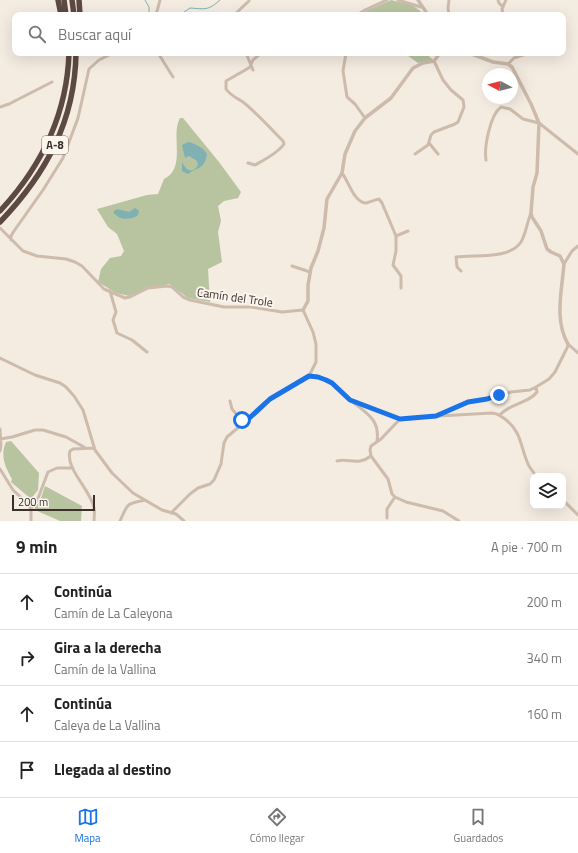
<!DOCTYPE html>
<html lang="es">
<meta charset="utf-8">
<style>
:root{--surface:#fff;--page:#f6f6f6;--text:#222;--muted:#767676;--line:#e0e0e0;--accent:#1a73e8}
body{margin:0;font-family:"Titillium Web",sans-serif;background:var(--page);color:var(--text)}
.controls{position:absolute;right:12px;bottom:12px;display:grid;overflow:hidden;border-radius:8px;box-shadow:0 4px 16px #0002}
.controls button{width:36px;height:36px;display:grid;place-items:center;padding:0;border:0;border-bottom:1px solid var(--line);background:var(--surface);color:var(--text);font:20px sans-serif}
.compass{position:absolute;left:482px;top:68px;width:36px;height:36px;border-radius:50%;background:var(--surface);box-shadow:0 4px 16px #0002;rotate:277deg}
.scale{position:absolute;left:12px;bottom:10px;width:83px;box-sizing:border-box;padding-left:4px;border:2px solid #3b302b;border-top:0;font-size:11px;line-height:14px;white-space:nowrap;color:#3b302b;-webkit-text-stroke:3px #fbf5ee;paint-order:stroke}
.stop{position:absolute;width:12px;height:12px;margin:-9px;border:3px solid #1a73e8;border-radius:50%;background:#fff}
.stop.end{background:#1a73e8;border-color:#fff;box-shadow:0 1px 4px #0008}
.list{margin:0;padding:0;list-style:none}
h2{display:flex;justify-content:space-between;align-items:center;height:52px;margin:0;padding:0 16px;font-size:17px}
h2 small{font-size:13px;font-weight:400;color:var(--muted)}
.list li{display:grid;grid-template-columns:26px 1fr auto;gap:12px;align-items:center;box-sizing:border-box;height:56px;padding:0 16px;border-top:1px solid var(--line)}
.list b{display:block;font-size:15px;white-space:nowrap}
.list p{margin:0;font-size:13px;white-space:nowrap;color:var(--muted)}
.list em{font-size:13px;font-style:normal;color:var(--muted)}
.icon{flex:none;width:22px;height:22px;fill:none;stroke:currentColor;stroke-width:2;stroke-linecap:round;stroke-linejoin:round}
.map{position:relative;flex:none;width:578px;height:521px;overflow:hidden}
.search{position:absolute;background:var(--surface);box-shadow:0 4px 16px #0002;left:12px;right:12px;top:12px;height:44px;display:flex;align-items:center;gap:10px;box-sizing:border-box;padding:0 14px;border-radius:8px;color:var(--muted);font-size:15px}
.sheet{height:276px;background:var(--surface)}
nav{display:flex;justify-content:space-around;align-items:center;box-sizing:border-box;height:56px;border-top:1px solid var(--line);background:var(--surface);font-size:11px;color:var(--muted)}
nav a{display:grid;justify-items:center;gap:2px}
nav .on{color:var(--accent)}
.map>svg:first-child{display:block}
.green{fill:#b8c4a0}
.water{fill:#7fb0b2}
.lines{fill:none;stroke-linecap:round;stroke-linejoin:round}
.stream{stroke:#7fb0b2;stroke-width:1}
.minor{stroke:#cdbbac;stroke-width:3}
.tertiary{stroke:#cdbbac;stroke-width:3.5}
.motorway{stroke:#5c4a42;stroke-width:5.5}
.route{stroke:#1a73e8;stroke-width:5}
.labels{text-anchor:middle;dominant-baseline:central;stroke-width:4;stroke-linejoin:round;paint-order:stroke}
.shield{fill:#fbf5ee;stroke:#756b66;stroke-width:1}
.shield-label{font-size:11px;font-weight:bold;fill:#3b302b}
.street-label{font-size:12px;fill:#3b302b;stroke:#fbf5ee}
</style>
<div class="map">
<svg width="578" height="521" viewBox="0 0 578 521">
<rect width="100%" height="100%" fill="#f4ebe1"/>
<!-- green -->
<path class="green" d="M391,0L412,5L426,15H361L366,11Z
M404,53H430L428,55L433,60L418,63Z
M180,118H183L219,162L241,192L238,198L224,201L218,206L221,221L218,232L222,262L208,269L210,302L188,298L169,284L151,288L129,296L116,293L98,282L101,269L110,258L121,256L124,251L117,234L108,227L97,209L147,195L158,194L164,179C187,168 170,135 180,118Z
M11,441L39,473L38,490L31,499L11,482L12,479C5,467 0,455 6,442Z
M45,486L82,506L81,521H60L35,510V507L40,501Z"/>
<!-- water -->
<path class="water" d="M188,142C194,143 204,148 207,154C204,170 199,166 188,174L182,171V162C186,170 192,175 198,165L197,161L189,156L185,158L182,145Z
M135,208L139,211L138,215C130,221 119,220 113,212L117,209L129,212Z"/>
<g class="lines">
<!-- stream -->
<path class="stream" d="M145,0L149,7V15
M180,15L190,8C205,9 208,11 220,0"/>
<!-- minor -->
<path class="minor" d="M398,0L421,7
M498,0L499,3L503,7
M156,15L160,0
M234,15L249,1
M314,15L318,14L324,15
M357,15L365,10L387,0
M449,15L448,8L449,0
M503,15L502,9L506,0
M158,53L173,77
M246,53L253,70
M346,53L343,71L347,97L355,104L365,118
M508,64L514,58L529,53
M0,107L9,104L52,82
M429,143L438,154
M415,154L428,145L431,135L434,132L455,124L458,122L464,107L463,100L451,90L443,80L434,61
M486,160C484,147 490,115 501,107L510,109L523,119L539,123L578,154
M248,163L255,165C264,160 278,153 284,144L283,141C270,128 258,114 243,102C237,98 231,96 226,89V81L247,69L250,67L253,60L261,53
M342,173C348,180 354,203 366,203C370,202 374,200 379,199L382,203L396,236V251L393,265L401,276V288
M0,228L23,251L37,256L66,259L75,262L82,266L104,289L125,298L130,297L148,288L167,286L172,287L183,297L190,300L224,307H251L282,312L303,310L313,332L316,344V362L309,376L270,399L253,415L227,437L224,443L221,464L214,480L210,484L198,488L190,494L171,513
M396,236L408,231
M11,240V236L14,231L43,190L63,158L78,118L89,69L99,60L113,53
M564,264L572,251L578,246
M292,266L310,272
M461,271L457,267L456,257C475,254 509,260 521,242C526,234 527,222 531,213
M110,291L116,312L113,320L117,333L132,340L147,352
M0,358L35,375L60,383L66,387L74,396L83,410L95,450L112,473L133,493L162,510L176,514L184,521
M309,376L319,377L326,380L332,383L350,400L400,419L421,417L492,413C497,413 501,416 505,419C523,433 520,448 529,466C531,469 534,473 536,476
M230,401L232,409L244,423
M354,401V403C368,414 380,421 377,441
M438,415L472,401L487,399L511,392L530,390L536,387L549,379L555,372L568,346V344L578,353
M500,415C510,403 528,404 537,392L536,387
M400,419L381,439L371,446L370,450L371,456L388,479L392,494L395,497L406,502L443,511L459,521
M0,429L1,445L0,451
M0,439L12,437L35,430H43L66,437L84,447
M337,461C349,458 358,466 371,456
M0,469L13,490L28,504L31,509
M563,500L578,515
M387,518V509L395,497
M31,521V509L37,501L48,472L57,468H73
M94,521C94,517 95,512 94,508C91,490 65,469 70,451L73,449L94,448
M120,521C128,504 125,504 145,500"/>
<!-- tertiary -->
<path class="tertiary" d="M418,0L428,15
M469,53L493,62L508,64L512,67L531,104L539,123L537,173L533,187L531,213L532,217L541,231L547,249L551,252L560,256L564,264C562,290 554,320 568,344
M303,310L308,301V285L311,268L318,251L324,228L327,199L342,173L345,154L355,131L365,118L391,98L413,68L423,63L434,61L440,53"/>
<!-- motorway -->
<path class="motorway" d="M58,0L61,15
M64,0L66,15
M72,0L74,15
M79,0L80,15
M0,211C41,167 67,114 69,53
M0,222C46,174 75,121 76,53"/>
</g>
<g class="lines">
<!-- route -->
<path class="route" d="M242,420L244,423L270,399L309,376L318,377L326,380L332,383L350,400L400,419L436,416L468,402L487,399L499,395"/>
</g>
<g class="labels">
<!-- shield labels -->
<rect class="shield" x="42" y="136" width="26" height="18" rx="3"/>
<g class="shield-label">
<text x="55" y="145">A-8</text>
</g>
<!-- street labels -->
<g class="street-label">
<text transform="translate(235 297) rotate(8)">Camín del Trole</text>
</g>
</g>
</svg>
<div class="controls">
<button><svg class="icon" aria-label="layers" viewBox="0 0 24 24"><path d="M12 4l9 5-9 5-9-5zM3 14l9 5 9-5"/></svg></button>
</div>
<svg class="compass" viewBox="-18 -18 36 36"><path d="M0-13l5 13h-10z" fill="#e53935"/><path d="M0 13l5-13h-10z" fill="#767676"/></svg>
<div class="scale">200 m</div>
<div class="stop" style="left:242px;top:420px"></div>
<div class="stop end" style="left:499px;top:395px"></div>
<div class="search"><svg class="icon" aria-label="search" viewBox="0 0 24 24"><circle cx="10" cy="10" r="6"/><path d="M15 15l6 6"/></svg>Buscar aquí</div>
</div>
<section class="sheet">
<h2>9 min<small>A pie · 700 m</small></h2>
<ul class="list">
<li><svg class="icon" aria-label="ahead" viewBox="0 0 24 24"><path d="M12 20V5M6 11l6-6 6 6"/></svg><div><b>Continúa</b><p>Camín de La Caleyona</p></div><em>200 m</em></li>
<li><svg class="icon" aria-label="right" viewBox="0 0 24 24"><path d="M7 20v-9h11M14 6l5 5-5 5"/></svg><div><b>Gira a la derecha</b><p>Camín de la Vallina</p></div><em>340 m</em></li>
<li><svg class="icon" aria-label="ahead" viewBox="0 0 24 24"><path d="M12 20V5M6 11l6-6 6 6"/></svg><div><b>Continúa</b><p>Caleya de La Vallina</p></div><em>160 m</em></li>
<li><svg class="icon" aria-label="arrive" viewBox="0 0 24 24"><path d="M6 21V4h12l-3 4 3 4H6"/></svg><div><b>Llegada al destino</b></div></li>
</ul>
</section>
<nav>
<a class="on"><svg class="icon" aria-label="map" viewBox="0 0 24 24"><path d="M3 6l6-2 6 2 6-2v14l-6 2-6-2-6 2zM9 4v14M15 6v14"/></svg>Mapa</a>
<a><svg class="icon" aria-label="directions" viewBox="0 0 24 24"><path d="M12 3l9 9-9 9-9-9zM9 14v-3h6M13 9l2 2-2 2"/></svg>Cómo llegar</a>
<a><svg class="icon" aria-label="saved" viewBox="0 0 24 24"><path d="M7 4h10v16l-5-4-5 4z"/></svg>Guardados</a>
</nav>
